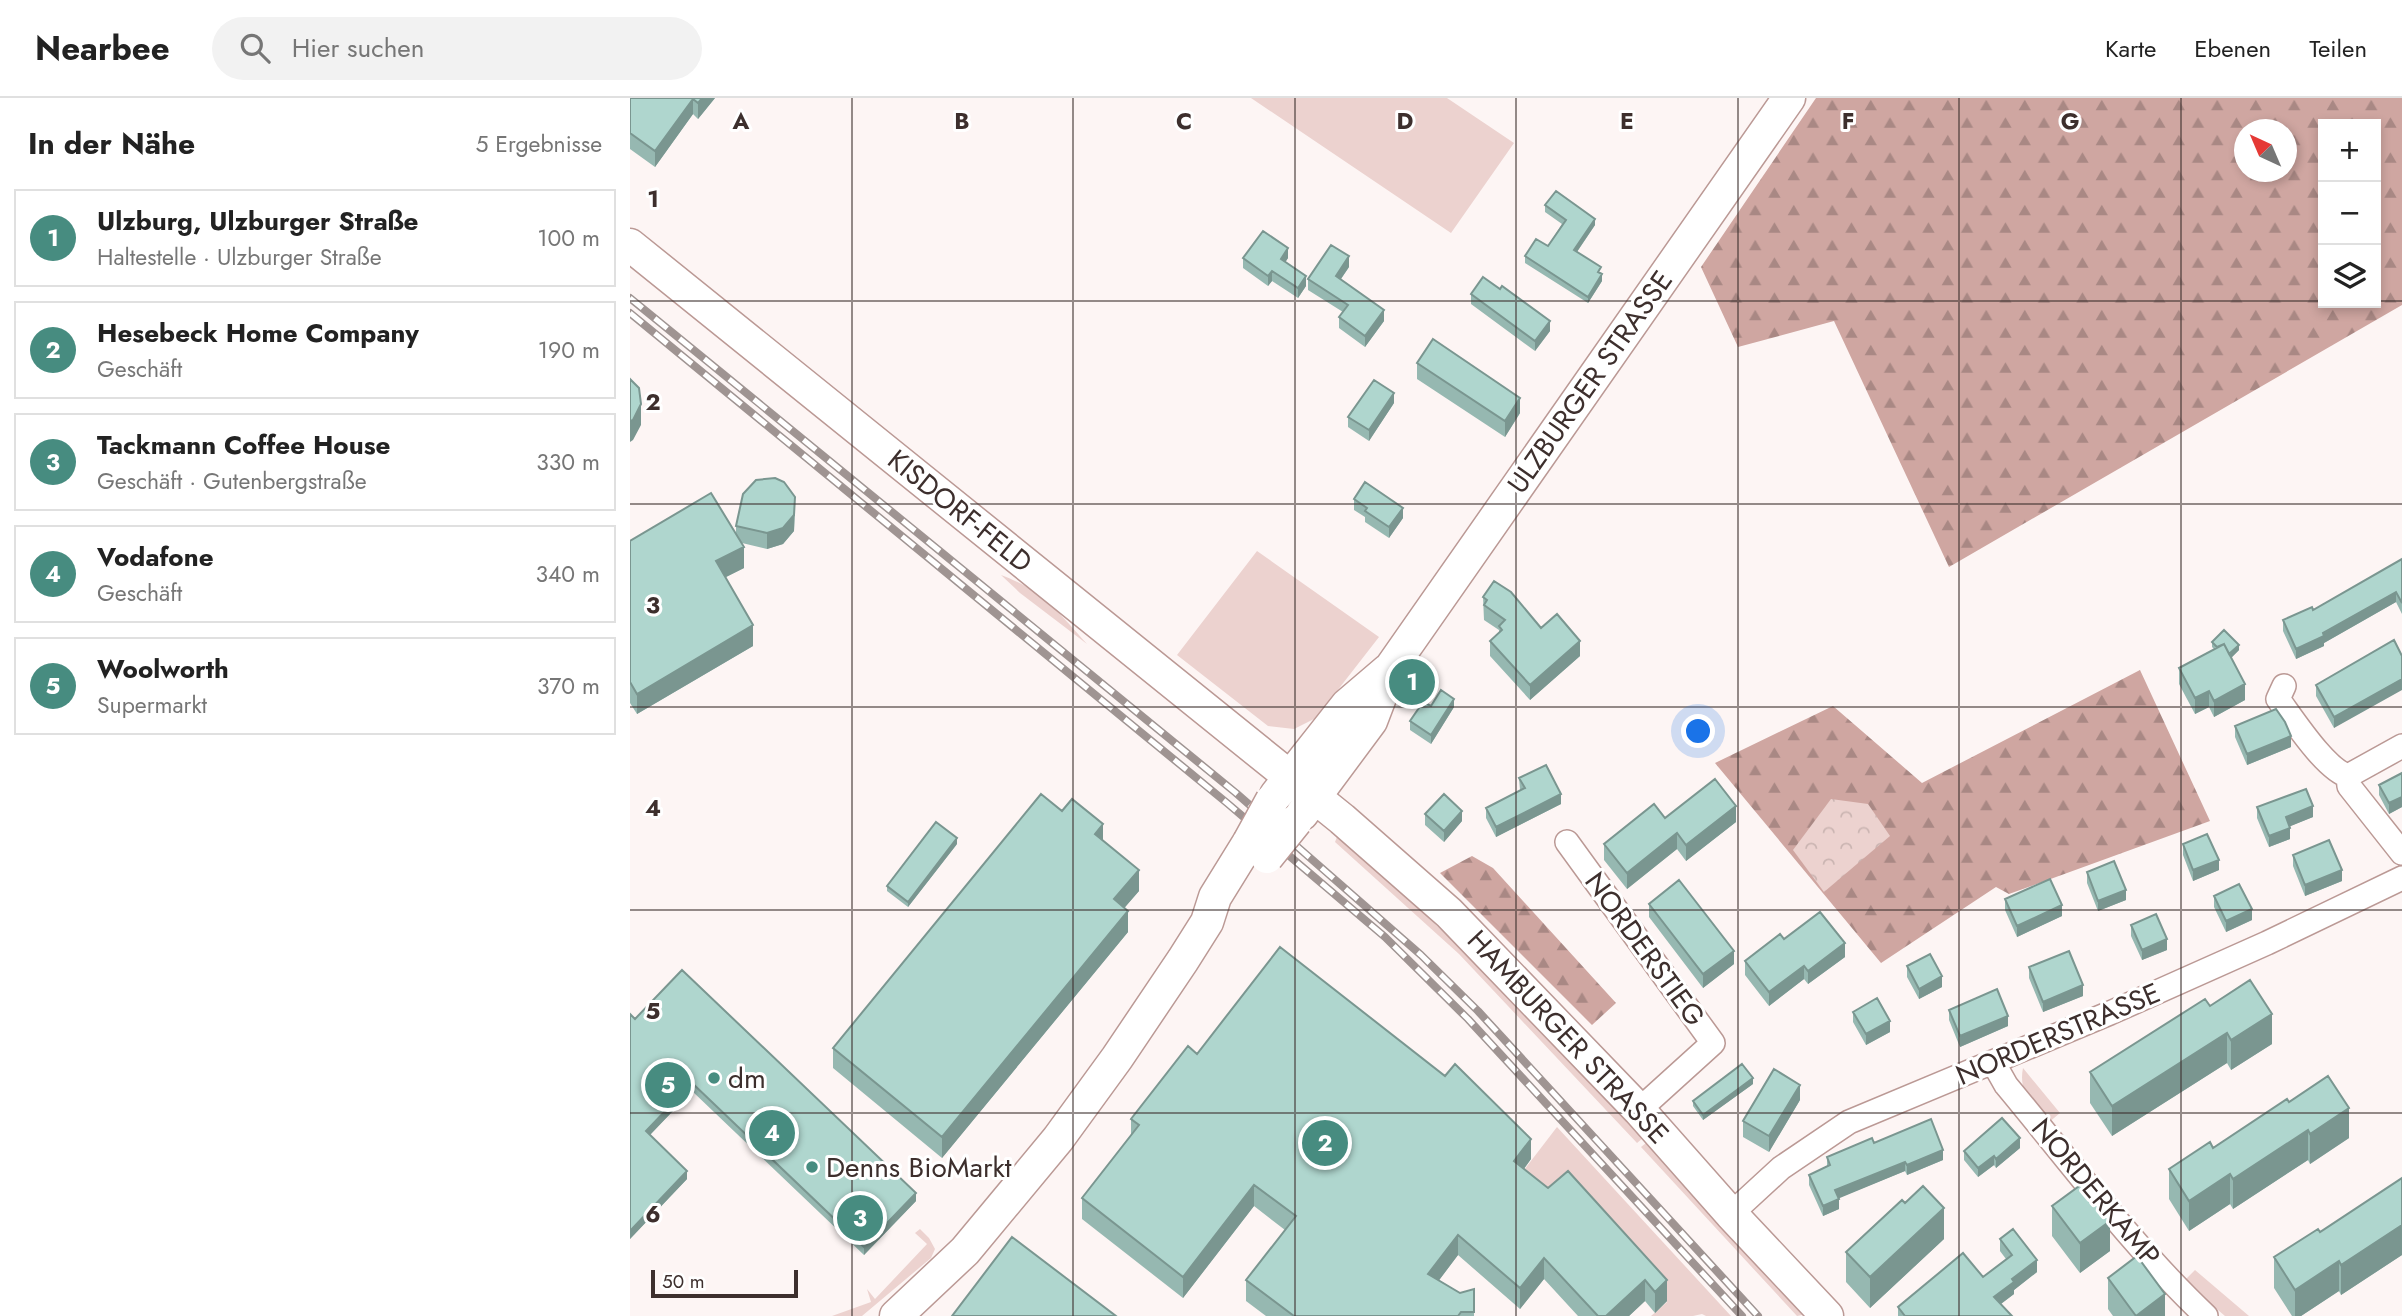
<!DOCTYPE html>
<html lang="de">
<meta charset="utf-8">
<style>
:root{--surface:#fff;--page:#f2f2f2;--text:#222;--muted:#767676;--line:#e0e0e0;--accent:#478c80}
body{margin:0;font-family:Jost,sans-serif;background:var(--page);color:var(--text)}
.controls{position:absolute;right:21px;top:21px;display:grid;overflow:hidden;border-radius:0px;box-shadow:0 4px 10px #0003}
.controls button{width:63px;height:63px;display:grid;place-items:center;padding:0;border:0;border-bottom:2px solid var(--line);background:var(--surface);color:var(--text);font:35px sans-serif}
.compass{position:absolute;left:1604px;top:21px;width:63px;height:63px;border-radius:50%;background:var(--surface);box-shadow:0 4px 10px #0003;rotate:316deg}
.scale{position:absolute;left:21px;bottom:18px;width:147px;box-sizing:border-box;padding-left:7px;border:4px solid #3d2f2d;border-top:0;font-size:19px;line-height:24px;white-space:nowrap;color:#3d2f2d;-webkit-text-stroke:5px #fff;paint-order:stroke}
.you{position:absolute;left:1069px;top:634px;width:24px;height:24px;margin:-18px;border:5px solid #fff;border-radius:50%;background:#1a73e8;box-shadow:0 0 0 10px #1a73e833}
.badge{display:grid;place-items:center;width:46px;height:46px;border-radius:50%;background:var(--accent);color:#fff;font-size:23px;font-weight:700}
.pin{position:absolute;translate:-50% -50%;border:4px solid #fff;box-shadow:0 2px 7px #0006}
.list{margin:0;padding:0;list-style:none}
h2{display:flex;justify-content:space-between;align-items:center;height:91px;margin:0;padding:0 28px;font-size:30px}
h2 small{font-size:23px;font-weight:400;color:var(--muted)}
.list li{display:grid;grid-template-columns:46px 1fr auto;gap:21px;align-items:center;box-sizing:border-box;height:98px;margin:0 14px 14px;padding:0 14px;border:2px solid var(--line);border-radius:0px}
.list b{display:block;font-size:26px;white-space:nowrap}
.list p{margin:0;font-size:23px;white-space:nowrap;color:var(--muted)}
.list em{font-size:23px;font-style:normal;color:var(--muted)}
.icon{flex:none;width:38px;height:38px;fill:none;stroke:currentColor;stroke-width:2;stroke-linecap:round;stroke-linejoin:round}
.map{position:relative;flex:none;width:1772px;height:1218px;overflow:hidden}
header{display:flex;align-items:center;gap:42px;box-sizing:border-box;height:98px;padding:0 35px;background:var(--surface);border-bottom:2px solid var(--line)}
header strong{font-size:33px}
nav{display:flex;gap:38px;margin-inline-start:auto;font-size:24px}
.search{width:490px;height:63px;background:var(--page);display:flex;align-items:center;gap:18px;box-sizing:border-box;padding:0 24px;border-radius:38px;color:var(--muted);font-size:26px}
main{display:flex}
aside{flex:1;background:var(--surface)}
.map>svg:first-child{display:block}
.green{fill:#ecd2cf}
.forest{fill:url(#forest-firs);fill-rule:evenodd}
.park{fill:url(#park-crowns)}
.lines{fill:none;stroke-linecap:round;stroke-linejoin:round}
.street-casing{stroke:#bb9995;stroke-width:26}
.secondary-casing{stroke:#bb9995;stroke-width:35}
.street{stroke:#fff;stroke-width:23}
.secondary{stroke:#fff;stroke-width:32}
.rail-casing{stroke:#9f9492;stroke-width:8}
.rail{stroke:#fff;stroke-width:5;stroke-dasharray:16;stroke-linecap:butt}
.secondary-bridge-casing{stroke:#bb9995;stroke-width:35;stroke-linecap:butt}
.secondary-bridge{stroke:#fff;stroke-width:32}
.wall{fill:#96b8b1}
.shaded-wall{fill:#7a9690}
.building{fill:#afd6ce;stroke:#7a9690;stroke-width:2}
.grid{fill:none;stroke:#3d2f2d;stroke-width:2;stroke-opacity:0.55}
.poi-dot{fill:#478c80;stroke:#fff;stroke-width:2.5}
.labels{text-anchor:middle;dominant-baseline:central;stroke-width:6;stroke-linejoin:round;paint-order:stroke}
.street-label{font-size:28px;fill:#3d2f2d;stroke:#fff}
.poi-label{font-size:28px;fill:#3d2f2d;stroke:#fff;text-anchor:start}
.grid-label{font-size:23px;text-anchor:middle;font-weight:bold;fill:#3d2f2d;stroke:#fff;stroke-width:6;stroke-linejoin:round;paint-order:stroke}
</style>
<header>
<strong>Nearbee</strong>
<div class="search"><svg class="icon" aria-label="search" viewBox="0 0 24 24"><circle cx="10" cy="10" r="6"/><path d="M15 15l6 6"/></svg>Hier suchen</div>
<nav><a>Karte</a><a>Ebenen</a><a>Teilen</a></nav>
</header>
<main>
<aside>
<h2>In der Nähe<small>5 Ergebnisse</small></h2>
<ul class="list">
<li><span class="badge">1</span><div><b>Ulzburg, Ulzburger Straße</b><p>Haltestelle · Ulzburger Straße</p></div><em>100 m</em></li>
<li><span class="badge">2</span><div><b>Hesebeck Home Company</b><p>Geschäft</p></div><em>190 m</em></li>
<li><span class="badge">3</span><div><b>Tackmann Coffee House</b><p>Geschäft · Gutenbergstraße</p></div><em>330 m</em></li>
<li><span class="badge">4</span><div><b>Vodafone</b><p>Geschäft</p></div><em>340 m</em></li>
<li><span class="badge">5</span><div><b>Woolworth</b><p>Supermarkt</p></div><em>370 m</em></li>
</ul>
</aside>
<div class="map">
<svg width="1772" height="1218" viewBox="0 0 1772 1218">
<defs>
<pattern id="forest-firs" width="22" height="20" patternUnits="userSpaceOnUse" patternTransform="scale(1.75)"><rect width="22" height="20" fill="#cfa6a1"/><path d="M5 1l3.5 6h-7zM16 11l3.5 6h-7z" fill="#a98884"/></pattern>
<pattern id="park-crowns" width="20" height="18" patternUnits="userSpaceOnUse" patternTransform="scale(1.75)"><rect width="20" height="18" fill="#ecd2cf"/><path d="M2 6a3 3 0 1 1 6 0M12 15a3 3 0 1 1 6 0" fill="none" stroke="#cbb5b2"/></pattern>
</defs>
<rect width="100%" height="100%" fill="#fdf5f4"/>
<!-- green -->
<path class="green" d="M621,0H817L884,45L821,135Z
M627,453L749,539L686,620L664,631L638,628L547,557Z
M371,477C412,492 429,515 457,546L390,495Z
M707,739C732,751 763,787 784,806C863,881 939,959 1013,1040L1007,1045L829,856L705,744Z
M1393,970L1430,1015L1418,1025C1403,1007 1388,995 1393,970Z
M927,1029L1101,1218H1076L1072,1216L1063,1218H1021L1037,1204L884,1085Z
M1016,1045L1094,1132L1177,1216L1167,1218L1011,1049Z
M290,1131L299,1140L305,1151L301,1160L232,1218H202L241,1204L237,1191L245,1201L297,1146L285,1135Z
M1565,1172L1619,1218H1595L1554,1183Z"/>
<!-- forest -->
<path class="forest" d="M1186,0H1772V207L1319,469L1204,223L1108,249L1071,169ZM1693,26H1746V205H1693ZM1615,32H1657V74H1615Z
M1510,572L1580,723L1379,796L1366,789L1251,865L1085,665L1203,608L1292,685Z
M842,758L863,770L986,905L962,927L810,775Z"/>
<!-- park -->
<path class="park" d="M1201,701L1238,706L1260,738L1194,794L1163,752Z"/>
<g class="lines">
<!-- street casing -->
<g class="street-casing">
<path id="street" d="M1654,588L1648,601C1663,621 1695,671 1718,678
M1772,648L1718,678L1719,688L1772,755
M937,744L1083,945L1009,1012
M1363,964L1376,987C1441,1065 1503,1149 1576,1218
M1101,1116L1151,1070L1219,1024L1480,915L1637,845L1772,780"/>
</g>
<!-- secondary casing -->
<g class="secondary-casing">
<path id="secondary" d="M0,147L712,721L819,815L1009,1012L1101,1116L1197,1218
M646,697L717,607L758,572
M672,716L741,623L762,568L1159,0
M266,1218L335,1153L428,1041L487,960L553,862L577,824L585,799L619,744"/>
</g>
<!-- street -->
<use href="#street" class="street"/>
<!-- secondary -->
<use href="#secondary" class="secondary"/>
<!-- rail casing -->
<g class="rail-casing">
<path id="rail" d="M0,200L606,695L791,857L848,913L1128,1218
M0,215L597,705L755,839L838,921L1112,1218"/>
</g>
<!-- rail -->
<use href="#rail" class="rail"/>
<!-- secondary-bridge casing -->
<g class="secondary-bridge-casing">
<path id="secondary-bridge" d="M619,744L642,702
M637,759L666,723"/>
</g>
<!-- secondary-bridge -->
<use href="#secondary-bridge" class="secondary-bridge"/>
</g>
<!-- wall -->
<path class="wall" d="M0,0H85L68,21L63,16L25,69L0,51Z
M915,107L965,127L947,154L971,175L972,183L958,205L895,165V158L918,148L932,126L915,114Z
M613,160H658L655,164L676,188L668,200L642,183L638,188L613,170Z
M719,169L711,181L754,223L735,249L709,230V219L713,214L678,192V181Z
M841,196L920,233L905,253L841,206Z
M787,265L890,315L875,339L787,281Z
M764,305L739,343L718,329V319Z
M724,401L773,420L759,440L735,424V419L724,412Z
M165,415L164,433L153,446L137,451L112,445L114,470L96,479L123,548L7,616L0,605V443L106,436V428Z
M1772,461V516L1766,504L1694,545V548L1666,561L1653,533V522L1683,512Z
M853,499L911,530L950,558L900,602L860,558V543L869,535V532L854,522Z
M1764,542L1704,630L1686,598V587Z
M1582,544L1609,552L1601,560L1615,602L1584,619L1579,609L1565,616L1549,586V570L1584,551L1582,549Z
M801,608L824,609L801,646L780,632V623Z
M1605,628L1661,649L1617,667L1605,639Z
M1772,675V709L1759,716L1749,697V687Z
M889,680L931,706L866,739L856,720V710L890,692Z
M1627,709L1683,719L1660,728V741L1639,749L1627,720Z
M432,713L473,743L509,793L494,810L498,834L312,1060L203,970V950Z
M795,716L832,723L814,744L795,727Z
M1035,720L1106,724L1056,763L1047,751L997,791L974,762V746Z
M327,746L278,809L257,793V788Z
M1553,746L1589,772L1563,783L1553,757Z
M1663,757L1712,783L1675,798L1663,768Z
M1457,774L1496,802L1468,813L1457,785Z
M1584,798L1622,822L1596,834L1584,809Z
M1375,801L1432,818L1387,839L1375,812Z
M1019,806L1104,866L1073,890L1019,819Z
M1501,827L1537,852L1512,862L1501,838Z
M1154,841L1215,859L1178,886L1174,881L1139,908L1115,877V863Z
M1277,868L1312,889L1289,901L1277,879Z
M1399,869L1453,898L1413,914L1399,880Z
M1580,908L1642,946L1601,972L1597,965L1482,1038L1460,1005V974Z
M1319,912L1378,928L1330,949L1319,922Z
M1223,914L1260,934L1236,947L1223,924Z
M5,921L286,1103L234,1157L62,993L20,1037L57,1081L0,1141Z
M567,956L901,1061L894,1071L1037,1203L1025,1215L1015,1203L999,1218H948L914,1181L890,1211L828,1157L809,1182L830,1195L844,1191V1218H636L616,1203V1182L655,1132L624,1108L553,1200L452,1121V1100L501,1037V1021Z
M1123,986L1073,1022L1063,1008V1003Z
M1170,1002L1139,1054L1113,1039V1023Z
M1659,1004L1719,1040L1680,1066L1678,1062L1603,1111L1600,1106L1559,1133L1539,1101V1071L1583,1050Z
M1244,1045L1313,1062L1277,1077L1275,1073L1208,1100L1209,1111L1193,1118L1179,1087V1077L1197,1069V1059Z
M1390,1050L1366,1070L1364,1067L1348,1079L1334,1062V1053Z
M1772,1080V1157L1711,1197L1709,1193L1671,1218H1662L1644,1190V1159L1690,1134Z
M1275,1105L1314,1141L1240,1210L1216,1184V1154Z
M1422,1108L1480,1153L1450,1175L1422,1138Z
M1370,1141L1407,1174L1384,1192V1196L1371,1206L1382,1218H1268V1209L1353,1179L1376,1161L1370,1153Z
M1478,1180L1535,1218H1483L1478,1211Z"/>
<!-- shaded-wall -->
<path class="shaded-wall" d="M72,0H85L68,21V5Z
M63,1V16L25,69V53Z
M965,121V127L944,158V152Z
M658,150V160L651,171V161Z
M719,158V169L706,188V178Z
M642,173V183L638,188V178Z
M972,176V183L958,205V199Z
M676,178V188L668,200V190Z
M754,212V223L735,249V238Z
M920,223V233L905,253V243Z
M764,295V305L739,343V332Z
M890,300V315L875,339V323Z
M11,306V327L3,342L0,344V323Z
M165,399L164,433L153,446L137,451V435Z
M773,410V420L759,440V429Z
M114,449V470L86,484V463Z
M1766,494V504L1694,545V548L1666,561V551Z
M123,527V548L7,616V596Z
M950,543V558L900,602V587Z
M1609,547V552L1597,564V559Z
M1772,581V592L1704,630V619Z
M1615,586V602L1584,619V603Z
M1579,593V609L1565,616V600Z
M824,601V609L801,646V637Z
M1661,638V649L1617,667V656Z
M931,696V706L866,739V729Z
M1772,699V709L1759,716V705Z
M1106,708V724L1056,763V747Z
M1683,708V719L1656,730V719Z
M832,713V723L814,744V733Z
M473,726V747L465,736Z
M1660,730V741L1639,749V738Z
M1047,735V751L997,791V775Z
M327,740V746L278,809V804Z
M1589,762V772L1563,783V772Z
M509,772V793L484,822V801Z
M1712,772V783L1675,798V787Z
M1496,792V802L1468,813V803Z
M1432,807V818L1387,839V828Z
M1622,811V822L1596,834V823Z
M498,813V834L312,1060V1039Z
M1537,841V852L1512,862V852Z
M1215,845V859L1178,886V873Z
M1104,853V866L1073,890V876Z
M1174,868V881L1139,908V894Z
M1312,878V889L1289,901V891Z
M1453,887V898L1413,914V904Z
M1642,916V946L1601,972V942Z
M1378,918V928L1330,949V938Z
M1260,923V934L1236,947V936Z
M1597,935V965L1482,1038V1008Z
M1123,980V986L1073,1022V1017Z
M62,985V993L16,1041V1033Z
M1170,987V1002L1139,1054V1038Z
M1719,1010V1040L1680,1066V1036Z
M1678,1032V1062L1603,1111V1081Z
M1390,1040V1050L1366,1070V1061Z
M901,1041V1061L884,1084V1063Z
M1313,1052V1062L1277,1077V1067Z
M1364,1058V1067L1348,1079V1070Z
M1275,1064V1073L1205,1102V1092Z
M57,1073V1081L0,1141V1133Z
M1600,1076V1106L1559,1133V1103Z
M624,1087V1108L553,1200V1179Z
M286,1095V1103L234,1157V1149Z
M1209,1101V1111L1193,1118V1108Z
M1314,1110V1141L1240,1210V1179Z
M1480,1123V1153L1450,1175V1145Z
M1772,1127V1157L1711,1197V1167Z
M828,1137V1157L798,1197V1176Z
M914,1160V1181L890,1211V1190Z
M1407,1162V1174L1384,1192V1196L1364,1211V1199L1382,1181Z
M1709,1163V1193L1671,1218H1665V1192Z
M1015,1182V1203L999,1218H976Z
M1037,1182V1203L1025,1215V1194Z
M1535,1196V1218H1506Z"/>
<!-- building -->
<path class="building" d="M0,0H72L68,5L63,1L25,53L0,35Z
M926,93L965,121L944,152L971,169L968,174L972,176L958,199L895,158L906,141L918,148L936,122L915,107Z
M633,133L658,150L651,161L676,178L668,190L642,173L638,178L613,160Z
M701,147L719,158L706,178L754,212L735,238L709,219L718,207L678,181Z
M853,179L870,191L872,188L920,223L905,243L841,196Z
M803,241L890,300L875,323L787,265Z
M0,281L9,290L11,306L3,322L0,323Z
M744,282L764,295L739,332L718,319Z
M145,380L154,384L165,399L164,417L153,430L137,435L106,428L113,396L126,382Z
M735,384L773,410L759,429L735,413L737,410L724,401Z
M81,395L114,449L86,463L123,527L7,596L0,584V443Z
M1772,461V505L1766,494L1693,535L1694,538L1666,551L1653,522L1682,509L1683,512Z
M864,483L881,494L911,530L927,516L950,543L900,587L860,543L872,532L869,528L875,522L854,507L857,502L853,499Z
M1594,532L1609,547L1599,556L1594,546L1587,549L1582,544Z
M1764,542L1772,558V581L1704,619L1686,587Z
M1594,546L1615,586L1584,603L1579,593L1565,600L1549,570Z
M811,592L824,601L801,637L780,623L793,604L801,608Z
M1646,611L1655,624L1661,638L1617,656L1605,628Z
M916,667L931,696L866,729L856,710L895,690L889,680Z
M1772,675V699L1759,705L1749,687Z
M1085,681L1106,708L1056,747L1047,735L997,775L974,746L1024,706L1035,720Z
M1676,691L1683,708L1656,719L1660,730L1639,738L1627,709Z
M411,696L432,713L442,701L473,726L465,736L509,772L484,801L498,813L312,1039L203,950Z
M814,696L832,713L814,733L795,716Z
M306,724L327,740L278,804L257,788Z
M1577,736L1589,762L1563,772L1553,746Z
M1699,742L1712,772L1675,787L1663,757Z
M1484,763L1496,792L1468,803L1457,774Z
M1420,781L1432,807L1387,828L1375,801Z
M1049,782L1104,853L1073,876L1019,806Z
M1609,786L1622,811L1596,823L1584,798Z
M1190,814L1215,845L1178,873L1174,868L1139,894L1115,863L1150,836L1154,841Z
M1526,816L1537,841L1512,852L1501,827Z
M650,849L815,978L825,966L901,1041L884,1063L918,1090L938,1073L1037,1182L1025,1194L1015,1182L976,1218H968L914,1160L890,1190L828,1137L798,1176L830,1195L844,1191V1214H831L828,1218H664L616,1182L666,1118L624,1087L553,1179L452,1100L509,1027L501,1021L558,948L567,956Z
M1439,853L1453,887L1413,904L1399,869Z
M1300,856L1312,878L1289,891L1277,868Z
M52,872L286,1095L234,1149L62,985L16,1033L57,1073L0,1133V916L5,921Z
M1620,882L1642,916L1601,942L1597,935L1482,1008L1460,974L1575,901L1580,908Z
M1367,891L1378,918L1330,938L1319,912Z
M1247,900L1260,923L1236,936L1223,914Z
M1112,966L1123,980L1073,1017L1063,1003Z
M1144,971L1170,987L1139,1038L1113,1023Z
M1698,978L1719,1010L1680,1036L1678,1032L1603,1081L1600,1076L1559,1103L1539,1071L1580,1044L1583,1050L1657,1001L1659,1004Z
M1372,1020L1390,1040L1366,1061L1364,1058L1348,1070L1334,1053Z
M1301,1021L1313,1052L1277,1067L1275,1064L1205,1092L1209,1101L1193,1108L1179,1077L1200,1067L1197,1059L1242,1040L1244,1045Z
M1772,1080V1127L1711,1167L1709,1163L1665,1192L1644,1159L1688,1131L1690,1134Z
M1452,1086L1480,1123L1450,1145L1422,1108Z
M1293,1088L1314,1110L1240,1179L1216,1154L1272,1102L1275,1105Z
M1383,1131L1407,1162L1382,1181L1384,1184L1364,1199L1382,1218H1275L1268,1209L1333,1155L1353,1179L1382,1157L1370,1141Z
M382,1139L486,1218H322Z
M1507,1158L1535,1196L1506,1218L1478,1180Z"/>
<!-- grid -->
<path class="grid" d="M222,0V1218M443,0V1218M665,0V1218M886,0V1218M1108,0V1218M1329,0V1218M1551,0V1218M0,203H1693M1746,203H1772M0,406H1772M0,609H1772M0,812H1772M0,1015H1772"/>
<!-- markers -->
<g class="poi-dot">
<circle cx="84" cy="980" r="7"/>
<circle cx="182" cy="1069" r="7"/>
</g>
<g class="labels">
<!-- street labels -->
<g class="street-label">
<text transform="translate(960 284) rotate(-55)">ULZBURGER STRASSE</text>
<text transform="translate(330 413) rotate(39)">KISDORF-FELD</text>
<text transform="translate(1015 851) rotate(54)">NORDERSTIEG</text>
<text transform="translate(1428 936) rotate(-23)">NORDERSTRASSE</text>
<text transform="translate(938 939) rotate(47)">HAMBURGER STRASSE</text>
<text transform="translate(1466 1094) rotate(50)">NORDERKAMP</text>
</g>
<!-- poi labels -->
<g class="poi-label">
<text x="98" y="980">dm</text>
<text x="196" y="1069">Denns BioMarkt</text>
</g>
</g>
<g class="grid-label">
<text x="111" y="31">A</text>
<text x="332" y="31">B</text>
<text x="554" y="31">C</text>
<text x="775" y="31">D</text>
<text x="997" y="31">E</text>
<text x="1218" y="31">F</text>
<text x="1440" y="31">G</text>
<text x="23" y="109">1</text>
<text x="23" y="312">2</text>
<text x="23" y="515">3</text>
<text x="23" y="718">4</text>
<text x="23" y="921">5</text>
<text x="23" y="1124">6</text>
</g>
</svg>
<div class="controls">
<button>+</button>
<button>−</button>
<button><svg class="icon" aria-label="layers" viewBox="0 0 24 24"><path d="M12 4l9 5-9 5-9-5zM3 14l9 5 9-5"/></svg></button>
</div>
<svg class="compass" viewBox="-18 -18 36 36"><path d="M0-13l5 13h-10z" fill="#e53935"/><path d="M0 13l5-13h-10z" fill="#767676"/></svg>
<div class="scale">50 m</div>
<div class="you"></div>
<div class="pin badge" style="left:782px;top:584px">1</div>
<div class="pin badge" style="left:695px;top:1045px">2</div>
<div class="pin badge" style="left:230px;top:1120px">3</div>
<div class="pin badge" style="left:142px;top:1035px">4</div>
<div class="pin badge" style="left:38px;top:987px">5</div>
</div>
</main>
